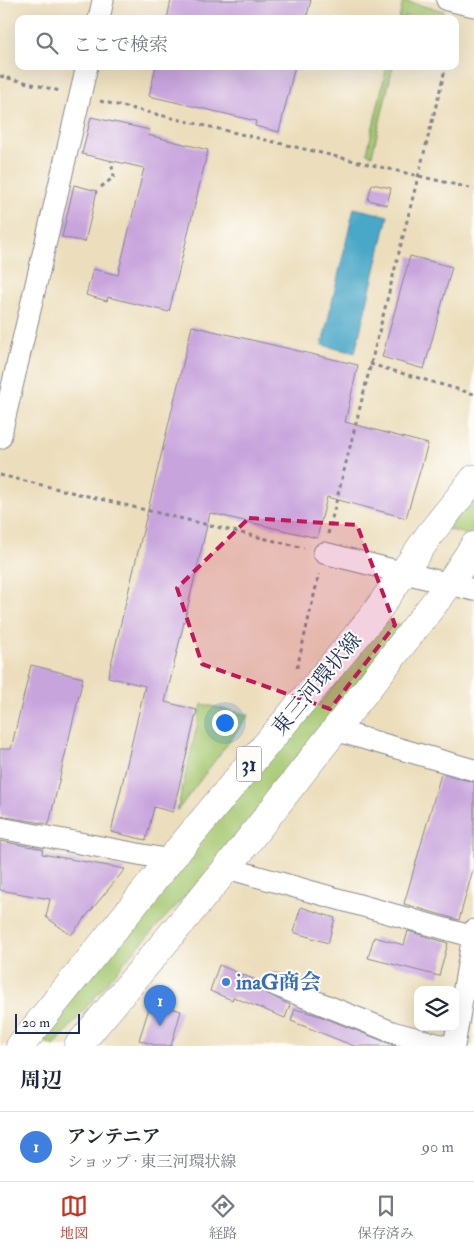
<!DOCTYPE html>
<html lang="ja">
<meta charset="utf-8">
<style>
:root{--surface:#fff;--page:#f2f2f3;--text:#1f2937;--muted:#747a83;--line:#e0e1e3;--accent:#c8321e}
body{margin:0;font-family:"IM FELL Double Pica","Noto Serif JP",serif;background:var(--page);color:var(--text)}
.controls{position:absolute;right:15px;bottom:15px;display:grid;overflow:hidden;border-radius:10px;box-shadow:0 5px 20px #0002}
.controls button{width:45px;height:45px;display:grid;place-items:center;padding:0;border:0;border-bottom:1px solid var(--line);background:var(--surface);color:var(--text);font:25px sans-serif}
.scale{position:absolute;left:15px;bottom:12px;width:65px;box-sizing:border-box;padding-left:5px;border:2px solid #1b2f5e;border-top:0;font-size:14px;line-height:18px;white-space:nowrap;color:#1b2f5e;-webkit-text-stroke:4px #fdfcf7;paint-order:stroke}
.you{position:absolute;left:224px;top:722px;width:18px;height:18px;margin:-12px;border:4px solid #fff;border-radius:50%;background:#1a73e8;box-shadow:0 0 0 8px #1a73e833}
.badge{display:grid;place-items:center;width:32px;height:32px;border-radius:50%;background:var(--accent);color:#fff;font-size:16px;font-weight:700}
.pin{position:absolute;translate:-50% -41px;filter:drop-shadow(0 1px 2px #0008)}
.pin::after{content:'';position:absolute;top:26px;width:18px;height:15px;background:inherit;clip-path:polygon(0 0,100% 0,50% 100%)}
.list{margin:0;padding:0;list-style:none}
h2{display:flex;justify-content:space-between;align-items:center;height:65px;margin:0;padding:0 20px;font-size:21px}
h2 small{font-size:16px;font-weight:400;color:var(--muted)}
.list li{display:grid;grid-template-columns:32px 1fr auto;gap:15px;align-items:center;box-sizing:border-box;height:70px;padding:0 20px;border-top:1px solid var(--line)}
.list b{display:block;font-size:19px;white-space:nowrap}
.list p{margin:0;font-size:16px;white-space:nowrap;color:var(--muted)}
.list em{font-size:16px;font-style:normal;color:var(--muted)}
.icon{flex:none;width:28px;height:28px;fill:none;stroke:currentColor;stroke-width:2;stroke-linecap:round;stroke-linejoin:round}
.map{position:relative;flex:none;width:474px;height:1046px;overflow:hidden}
.search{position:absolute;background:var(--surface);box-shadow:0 5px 20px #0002;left:15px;right:15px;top:15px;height:55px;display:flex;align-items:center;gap:12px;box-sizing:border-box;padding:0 18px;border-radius:10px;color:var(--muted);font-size:19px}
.sheet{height:135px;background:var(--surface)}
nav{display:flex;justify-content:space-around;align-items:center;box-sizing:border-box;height:70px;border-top:1px solid var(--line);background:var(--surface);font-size:14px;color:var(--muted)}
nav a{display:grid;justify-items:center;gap:2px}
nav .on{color:var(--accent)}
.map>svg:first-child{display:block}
.green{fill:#a5c770;stroke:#607b67}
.water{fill:#49a7c7;stroke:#326b92}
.building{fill:#c8a4dd}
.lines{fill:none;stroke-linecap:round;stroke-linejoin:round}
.street-casing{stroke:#84868d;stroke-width:23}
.primary-casing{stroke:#84868d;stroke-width:29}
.path{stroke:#84868d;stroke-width:3;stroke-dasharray:4 4;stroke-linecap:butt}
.street{stroke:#fff;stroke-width:21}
.primary{stroke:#fff;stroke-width:28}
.marked{fill:#c2185b;fill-opacity:0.2;stroke:#c2185b;stroke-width:4;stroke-dasharray:10 6;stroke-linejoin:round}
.shop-dot{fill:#3f7fe0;stroke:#fdfcf7;stroke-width:2}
.labels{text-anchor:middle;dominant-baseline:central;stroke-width:4;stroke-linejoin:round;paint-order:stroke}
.shield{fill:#fdfcf7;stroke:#5f6c8c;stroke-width:1}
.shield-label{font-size:20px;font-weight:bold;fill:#1b2f5e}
.street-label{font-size:21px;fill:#1b2f5e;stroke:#fdfcf7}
.shop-label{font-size:21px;font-weight:bold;fill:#366cbe;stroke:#fdfcf7;text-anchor:start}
</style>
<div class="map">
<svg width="474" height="1046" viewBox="0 0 474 1046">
<rect width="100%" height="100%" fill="#fdfcf7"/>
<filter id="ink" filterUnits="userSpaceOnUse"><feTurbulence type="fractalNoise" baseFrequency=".02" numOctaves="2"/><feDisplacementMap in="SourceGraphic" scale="10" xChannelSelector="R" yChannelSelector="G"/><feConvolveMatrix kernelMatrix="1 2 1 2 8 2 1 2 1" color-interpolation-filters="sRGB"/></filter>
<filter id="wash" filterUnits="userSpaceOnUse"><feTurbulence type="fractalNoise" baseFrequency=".0096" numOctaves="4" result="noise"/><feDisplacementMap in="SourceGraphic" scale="20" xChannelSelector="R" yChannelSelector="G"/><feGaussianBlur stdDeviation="1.12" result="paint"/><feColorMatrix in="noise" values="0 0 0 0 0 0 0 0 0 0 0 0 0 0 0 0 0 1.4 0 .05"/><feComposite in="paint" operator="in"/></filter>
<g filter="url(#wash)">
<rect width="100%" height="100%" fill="#ecdebc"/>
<!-- green -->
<path class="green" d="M403,1L444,11L443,19H419L405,16L404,19H399Z
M387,66H393L372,155L367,153Z
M474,496V528L469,535L447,529Z
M384,622L404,625L219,859L126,960L54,1046L38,1038L223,812L322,701Z
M202,704L249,715L177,811Z"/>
<!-- water -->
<path class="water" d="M354,208L388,216L355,353L322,345Z"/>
<g id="blocks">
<!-- building -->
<path class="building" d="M171,0H311L306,19H167Z
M156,66H295L279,132L255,126L256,121L149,96Z
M91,117L150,130L148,135L208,150L169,312L108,297L107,301L86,295L93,269L118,275L144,168L82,154Z
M372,184L391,188L387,205L368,200Z
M74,185L97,191L85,242L62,237Z
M410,256L452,267L424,369L382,357Z
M192,326L358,365L345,422L428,444L406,518L327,497L317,538L210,513L165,702L197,710L173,812L154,807L146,840L111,832L145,686L108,677Z
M31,665L83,678L49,824L0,816V749H11Z
M441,774L474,782V866L459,920L404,904Z
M0,841L43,849L42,854L125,869L71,935L46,917L50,899L0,890Z
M301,907L335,918L328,943L293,932Z
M408,931L448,943L439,976L368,958L374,937L404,945Z
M219,965L263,983L266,993L290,1005L285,1018L233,997L232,1000L210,991Z
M151,1002L181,1011L171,1046H158L139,1040Z
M295,1009L317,1015L396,1046H354L291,1021Z"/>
</g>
</g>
<g filter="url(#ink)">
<use href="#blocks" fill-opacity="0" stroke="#84868d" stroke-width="1"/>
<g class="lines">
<!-- street casing -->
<g class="street-casing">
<path id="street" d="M447,0L474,6
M99,19L103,0
M0,438L87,66
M324,553L474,590
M334,730L474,770
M0,828L170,860
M227,868L474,937
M275,985L392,1032L444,1046
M454,1046L474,930"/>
</g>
<!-- primary casing -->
<g class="primary-casing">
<path id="primary" d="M20,1046L170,860L374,615L430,534L474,479
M78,1046L227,868L450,583L474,546"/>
</g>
<!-- path -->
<path class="path" d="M0,76L60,91
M100,101L474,189
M101,187L114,177L111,161
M370,364L474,394
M0,475L304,548
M328,534L446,66
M297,668L319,574"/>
<!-- street -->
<use href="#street" class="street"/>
<!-- primary -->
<use href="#primary" class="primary"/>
</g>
</g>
<!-- marked area -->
<path class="marked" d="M249,518L357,525L395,625L330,709L202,664L177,588Z"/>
<!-- markers -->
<circle class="shop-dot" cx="226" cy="982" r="5"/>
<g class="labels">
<!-- shield labels -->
<rect class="shield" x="236.5" y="746.5" width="25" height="35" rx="4"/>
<g class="shield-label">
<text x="249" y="764">31</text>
</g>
<!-- street labels -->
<g class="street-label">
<text transform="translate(317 684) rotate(-50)">東三河環状線</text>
</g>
<!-- shop labels -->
<g class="shop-label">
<text x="236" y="982">inaG商会</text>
</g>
</g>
</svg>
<div class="controls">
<button><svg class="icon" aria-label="layers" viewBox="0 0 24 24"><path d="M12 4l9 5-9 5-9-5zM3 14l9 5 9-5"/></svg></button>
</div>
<div class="scale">20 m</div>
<div class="you"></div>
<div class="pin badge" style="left:160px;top:1026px;background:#3f7fe0">1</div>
<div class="search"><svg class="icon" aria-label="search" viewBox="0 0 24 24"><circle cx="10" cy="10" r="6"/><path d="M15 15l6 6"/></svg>ここで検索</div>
</div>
<section class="sheet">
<h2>周辺<small></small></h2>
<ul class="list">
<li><span class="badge" style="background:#3f7fe0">1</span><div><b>アンテニア</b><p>ショップ · 東三河環状線</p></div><em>90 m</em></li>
</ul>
</section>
<nav>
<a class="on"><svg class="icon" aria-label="map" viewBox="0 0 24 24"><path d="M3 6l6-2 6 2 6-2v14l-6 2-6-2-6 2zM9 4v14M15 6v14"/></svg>地図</a>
<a><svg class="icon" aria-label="directions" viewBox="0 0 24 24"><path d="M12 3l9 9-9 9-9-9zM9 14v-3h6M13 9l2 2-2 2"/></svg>経路</a>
<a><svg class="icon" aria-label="saved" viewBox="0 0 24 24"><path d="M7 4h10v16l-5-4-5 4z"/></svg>保存済み</a>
</nav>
